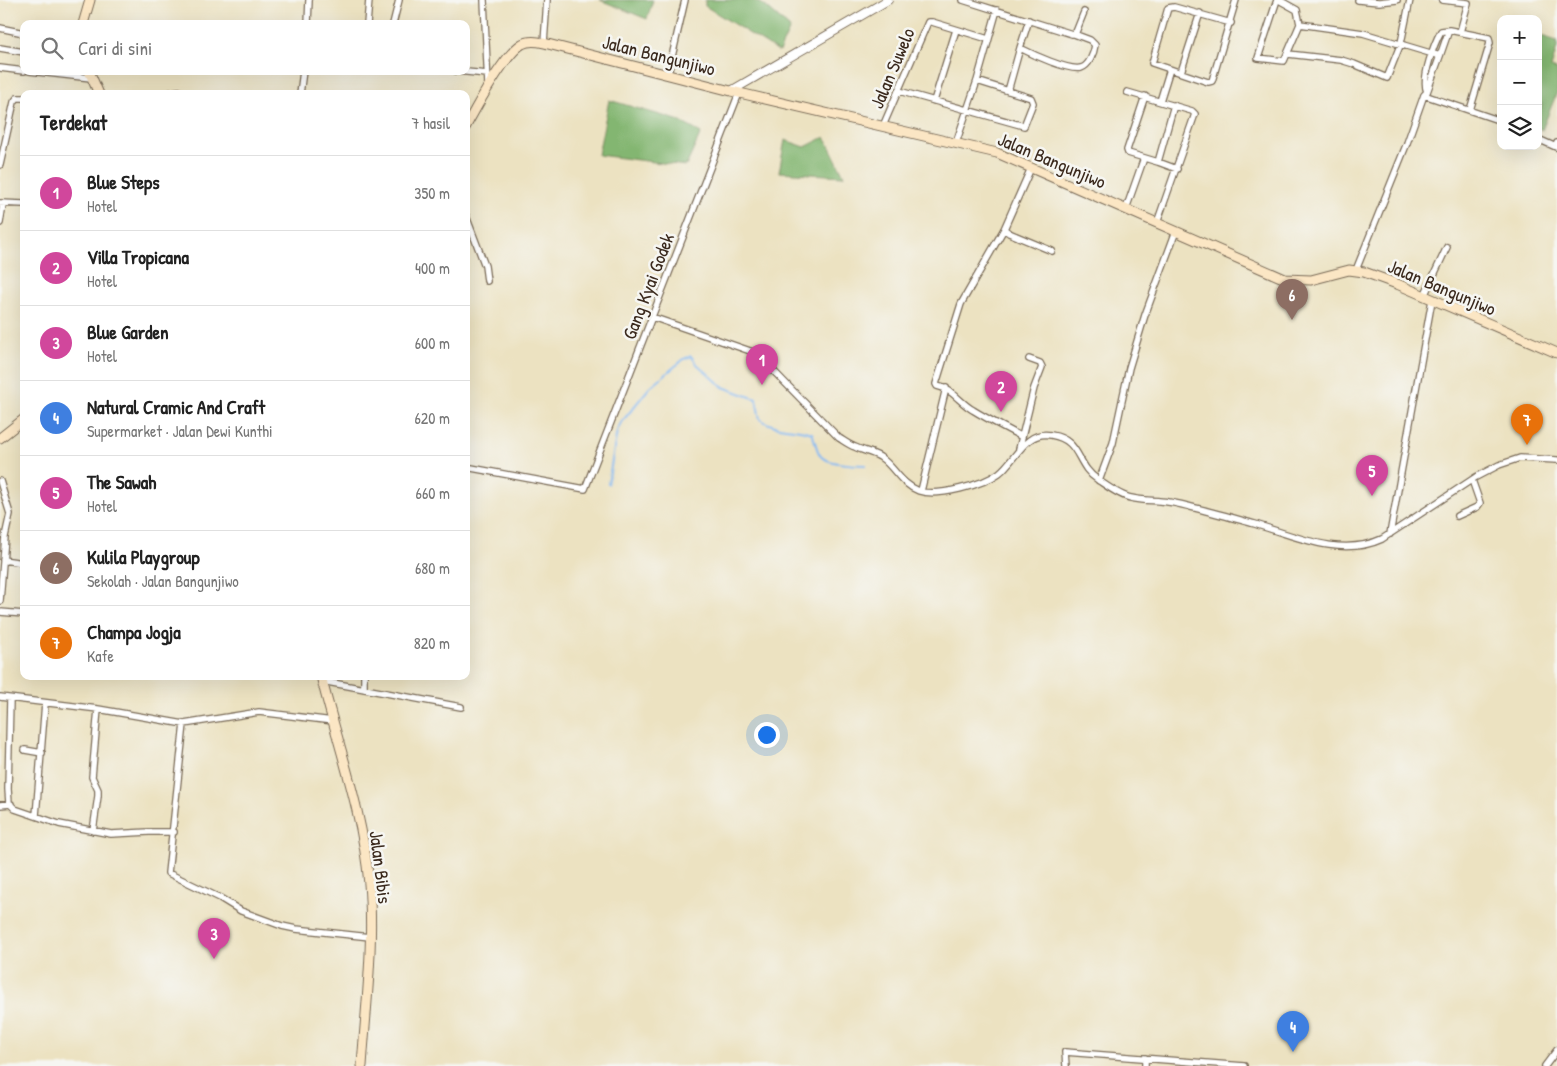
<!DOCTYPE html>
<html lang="id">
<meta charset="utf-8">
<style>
:root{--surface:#fff;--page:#f2f2f2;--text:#222;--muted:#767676;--line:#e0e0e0;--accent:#0b8043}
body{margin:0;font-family:"Patrick Hand",sans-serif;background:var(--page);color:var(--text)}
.controls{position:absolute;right:15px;top:15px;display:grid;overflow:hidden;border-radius:10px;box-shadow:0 5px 20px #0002}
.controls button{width:45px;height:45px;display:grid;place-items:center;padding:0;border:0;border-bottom:1px solid var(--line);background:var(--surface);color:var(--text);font:25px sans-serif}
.you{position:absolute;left:766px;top:734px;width:18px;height:18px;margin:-12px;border:4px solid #fff;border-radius:50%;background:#1a73e8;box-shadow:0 0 0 8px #1a73e833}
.badge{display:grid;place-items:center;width:32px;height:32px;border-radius:50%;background:var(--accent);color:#fff;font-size:16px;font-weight:700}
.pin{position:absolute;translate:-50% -41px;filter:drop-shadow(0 1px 2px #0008)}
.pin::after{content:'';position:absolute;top:26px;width:18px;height:15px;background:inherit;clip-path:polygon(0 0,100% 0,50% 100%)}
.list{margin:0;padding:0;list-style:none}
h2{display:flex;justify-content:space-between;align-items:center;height:65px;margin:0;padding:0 20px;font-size:21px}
h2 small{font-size:16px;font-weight:400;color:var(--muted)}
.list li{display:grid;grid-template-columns:32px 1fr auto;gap:15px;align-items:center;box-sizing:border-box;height:75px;padding:0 20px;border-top:1px solid var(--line)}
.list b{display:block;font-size:19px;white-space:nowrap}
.list p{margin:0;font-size:16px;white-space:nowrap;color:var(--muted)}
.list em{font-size:16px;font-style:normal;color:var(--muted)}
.icon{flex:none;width:28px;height:28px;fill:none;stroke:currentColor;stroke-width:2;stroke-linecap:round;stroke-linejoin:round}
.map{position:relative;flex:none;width:1557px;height:1066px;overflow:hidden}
.search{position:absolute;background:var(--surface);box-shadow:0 5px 20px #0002;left:20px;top:20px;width:450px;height:55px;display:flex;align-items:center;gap:12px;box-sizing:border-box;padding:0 18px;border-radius:10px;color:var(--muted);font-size:19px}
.panel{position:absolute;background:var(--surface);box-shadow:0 5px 20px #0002;left:20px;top:90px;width:450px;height:590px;border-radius:10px}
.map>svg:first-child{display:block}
.forest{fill:#83b671;stroke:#5f7048}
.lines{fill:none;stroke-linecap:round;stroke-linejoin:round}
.stream{stroke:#84baf3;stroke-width:2}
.minor-casing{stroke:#796a57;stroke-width:8}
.tertiary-casing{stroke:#796a57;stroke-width:10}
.secondary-casing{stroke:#796a57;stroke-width:11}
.minor{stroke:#fff;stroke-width:5.5}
.tertiary{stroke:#fff;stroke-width:8}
.secondary{stroke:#fbe6c4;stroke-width:9}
.labels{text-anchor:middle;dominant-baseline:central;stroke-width:5;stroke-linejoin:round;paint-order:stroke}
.street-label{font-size:19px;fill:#3b2a1e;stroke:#f6f6f2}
</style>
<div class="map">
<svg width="1557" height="1066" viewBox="0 0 1557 1066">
<rect width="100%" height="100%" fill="#f6f6f2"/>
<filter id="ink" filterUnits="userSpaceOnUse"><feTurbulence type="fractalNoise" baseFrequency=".02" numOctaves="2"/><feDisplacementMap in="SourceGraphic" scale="10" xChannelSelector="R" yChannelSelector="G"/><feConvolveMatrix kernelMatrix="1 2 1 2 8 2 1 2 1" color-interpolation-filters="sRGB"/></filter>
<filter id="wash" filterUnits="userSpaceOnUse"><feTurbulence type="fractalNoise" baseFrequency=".0096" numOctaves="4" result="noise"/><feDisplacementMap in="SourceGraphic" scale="20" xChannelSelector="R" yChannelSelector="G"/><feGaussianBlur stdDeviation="1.12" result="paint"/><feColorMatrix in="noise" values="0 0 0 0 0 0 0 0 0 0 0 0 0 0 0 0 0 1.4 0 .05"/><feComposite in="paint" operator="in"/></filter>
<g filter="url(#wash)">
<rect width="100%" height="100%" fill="#ece2c1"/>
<!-- forest -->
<path class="forest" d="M600,0H653L647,19Z
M705,0H753L764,5L790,28L779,52L705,6Z
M1538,35L1557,41V48L1551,68L1557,70V92L1542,130L1538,128V114L1542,104L1538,103Z
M609,100L677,120L701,133L686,166L598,155Z
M825,137L844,176L779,172L785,140L805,147Z"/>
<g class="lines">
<!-- stream -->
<path class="stream" d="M608,484L617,431L621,423L650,387L684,359L691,356L697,364L723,387L756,399L760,419C776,431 794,426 812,433C815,440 816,449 820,455C825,464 856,465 866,465"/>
</g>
</g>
<g filter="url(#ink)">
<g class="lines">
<!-- minor casing -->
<g class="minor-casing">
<path id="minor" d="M484,0L488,85
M963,0L1072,34L1076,32L1084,12
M1277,0L1258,58L1284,61L1300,24
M1279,0L1297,10L1300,24L1363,33L1440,56L1427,92L1424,95L1501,121
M1358,0L1379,2L1397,0
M1442,0L1468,3L1460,32
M1029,20L1020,48C1032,54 1068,71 1081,68C1089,66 1094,53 1095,45L1090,40L1074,34
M1231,23L1174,7L1168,8L1152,63L1208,82L1212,81L1236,0
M308,24L309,0
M367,24L369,0
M393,24L399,0
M0,28L24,33
M544,43L547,0
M0,48L24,52
M1288,54L1341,60L1354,64L1387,78L1401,43L1410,0
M1440,56L1449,30
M0,68L24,71
M29,71L91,78
M456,71L487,74
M1181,72L1200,13
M668,74L685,0
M899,91L1024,126L1033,103L1031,98L977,81
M1008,91L1020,48
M1127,92L1192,111L1195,114L1157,223
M1427,92C1421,78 1434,44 1441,31L1449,30L1489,38L1490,43L1470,110
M163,94L179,91L180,94
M300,94L303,71
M1145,96L1127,150L1128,153L1158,162L1174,105
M934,101L956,30
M1160,101L1170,69
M883,126L928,22H932L988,39
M1538,139L1556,147L1557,143
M956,143L977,81L997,10
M1158,162L1177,169
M0,165L14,102L17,98H24
M1031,168L1004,229L1009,233L1052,251
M0,203L24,204
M1126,209L1144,158
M466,216L485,266L487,281
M0,223L3,204
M1004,229L961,304L936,384L937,386C953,389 959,402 973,410C989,420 1006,428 1022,437
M1356,270L1407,143L1424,95
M1424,296L1447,247
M652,317L756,353L839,438C844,441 849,445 855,447C863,451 872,452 880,457C895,467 899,483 919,491C938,497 983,485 999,473C1016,460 1025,430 1051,435C1082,440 1075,465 1098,480C1107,486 1120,496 1131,498C1143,501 1156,500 1168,502C1176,503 1183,505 1191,507C1212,512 1233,518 1255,524C1295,536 1341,558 1382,539L1476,477L1499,465L1520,458L1557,460
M1019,449L1034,388L1042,367L1040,363L1029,359
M466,467L585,489L739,93
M0,481L10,514L5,537L0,601
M1099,481L1113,443L1129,368L1145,315L1176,231
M921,491L946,388
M1457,516L1477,507L1480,503L1472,480
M1390,534L1432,300
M3,560L24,563
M0,612L24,614
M322,681L461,707
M364,689V676
M0,697L98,709L184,724L259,712L333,721
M10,699L8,789L9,803L15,809L59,824L111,834L149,832H174
M184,724L168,873L220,898L241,911L282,926L296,929L370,937
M25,750L42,753
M0,805L11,804
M36,816L45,703
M93,831L98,796V790L92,777L98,709
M1145,1058V1066
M1066,1066L1065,1052L1244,1066
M1545,1066L1557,1050"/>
</g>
<!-- tertiary casing -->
<g class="tertiary-casing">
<path id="tertiary" d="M731,91L888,0"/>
</g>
<!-- secondary casing -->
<g class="secondary-casing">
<path id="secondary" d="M83,24L90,0
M89,71L99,94
M466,126C477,106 504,55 522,44C529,40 536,41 544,43L731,91L997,153L1285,279L1311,280L1349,270L1364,272L1397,284L1557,353
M0,438L24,419
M321,676C338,745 363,813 369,884C374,944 366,1006 362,1066"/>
</g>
<!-- minor -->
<use href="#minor" class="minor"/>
<!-- tertiary -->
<use href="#tertiary" class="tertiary"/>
<!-- secondary -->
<use href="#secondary" class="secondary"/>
</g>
</g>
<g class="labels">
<!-- street labels -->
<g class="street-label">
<text transform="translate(659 55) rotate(14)">Jalan Bangunjiwo</text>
<text transform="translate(892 68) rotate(-67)">Jalan Suwelo</text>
<text transform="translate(1052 160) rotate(23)">Jalan Bangunjiwo</text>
<text transform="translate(648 286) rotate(-69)">Gang Kyai Godek</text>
<text transform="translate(1442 287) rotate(23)">Jalan Bangunjiwo</text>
<text transform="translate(381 867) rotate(83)">Jalan Bibis</text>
</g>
</g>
</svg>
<div class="controls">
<button>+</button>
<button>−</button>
<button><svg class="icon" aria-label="layers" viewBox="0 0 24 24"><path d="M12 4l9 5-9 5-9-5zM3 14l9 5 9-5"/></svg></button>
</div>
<div class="you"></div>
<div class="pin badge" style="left:762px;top:385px;background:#d1479c">1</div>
<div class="pin badge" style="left:1001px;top:412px;background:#d1479c">2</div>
<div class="pin badge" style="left:214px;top:959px;background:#d1479c">3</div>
<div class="pin badge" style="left:1293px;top:1052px;background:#3f7fe0">4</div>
<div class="pin badge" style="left:1372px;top:496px;background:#d1479c">5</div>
<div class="pin badge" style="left:1292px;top:320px;background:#8d6e63">6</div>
<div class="pin badge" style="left:1527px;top:445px;background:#e8710a">7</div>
<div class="search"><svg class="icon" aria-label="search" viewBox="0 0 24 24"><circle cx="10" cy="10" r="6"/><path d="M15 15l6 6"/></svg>Cari di sini</div>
<section class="panel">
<h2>Terdekat<small>7 hasil</small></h2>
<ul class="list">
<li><span class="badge" style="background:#d1479c">1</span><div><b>Blue Steps</b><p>Hotel</p></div><em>350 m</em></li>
<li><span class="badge" style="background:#d1479c">2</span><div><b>Villa Tropicana</b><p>Hotel</p></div><em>400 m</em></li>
<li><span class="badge" style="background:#d1479c">3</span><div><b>Blue Garden</b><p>Hotel</p></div><em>600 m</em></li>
<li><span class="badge" style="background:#3f7fe0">4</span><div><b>Natural Cramic And Craft</b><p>Supermarket · Jalan Dewi Kunthi</p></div><em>620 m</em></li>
<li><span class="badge" style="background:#d1479c">5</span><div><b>The Sawah</b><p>Hotel</p></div><em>660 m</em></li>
<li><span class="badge" style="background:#8d6e63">6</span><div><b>Kulila Playgroup</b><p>Sekolah · Jalan Bangunjiwo</p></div><em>680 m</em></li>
<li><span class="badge" style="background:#e8710a">7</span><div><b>Champa Jogja</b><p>Kafe</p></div><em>820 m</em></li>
</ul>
</section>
</div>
